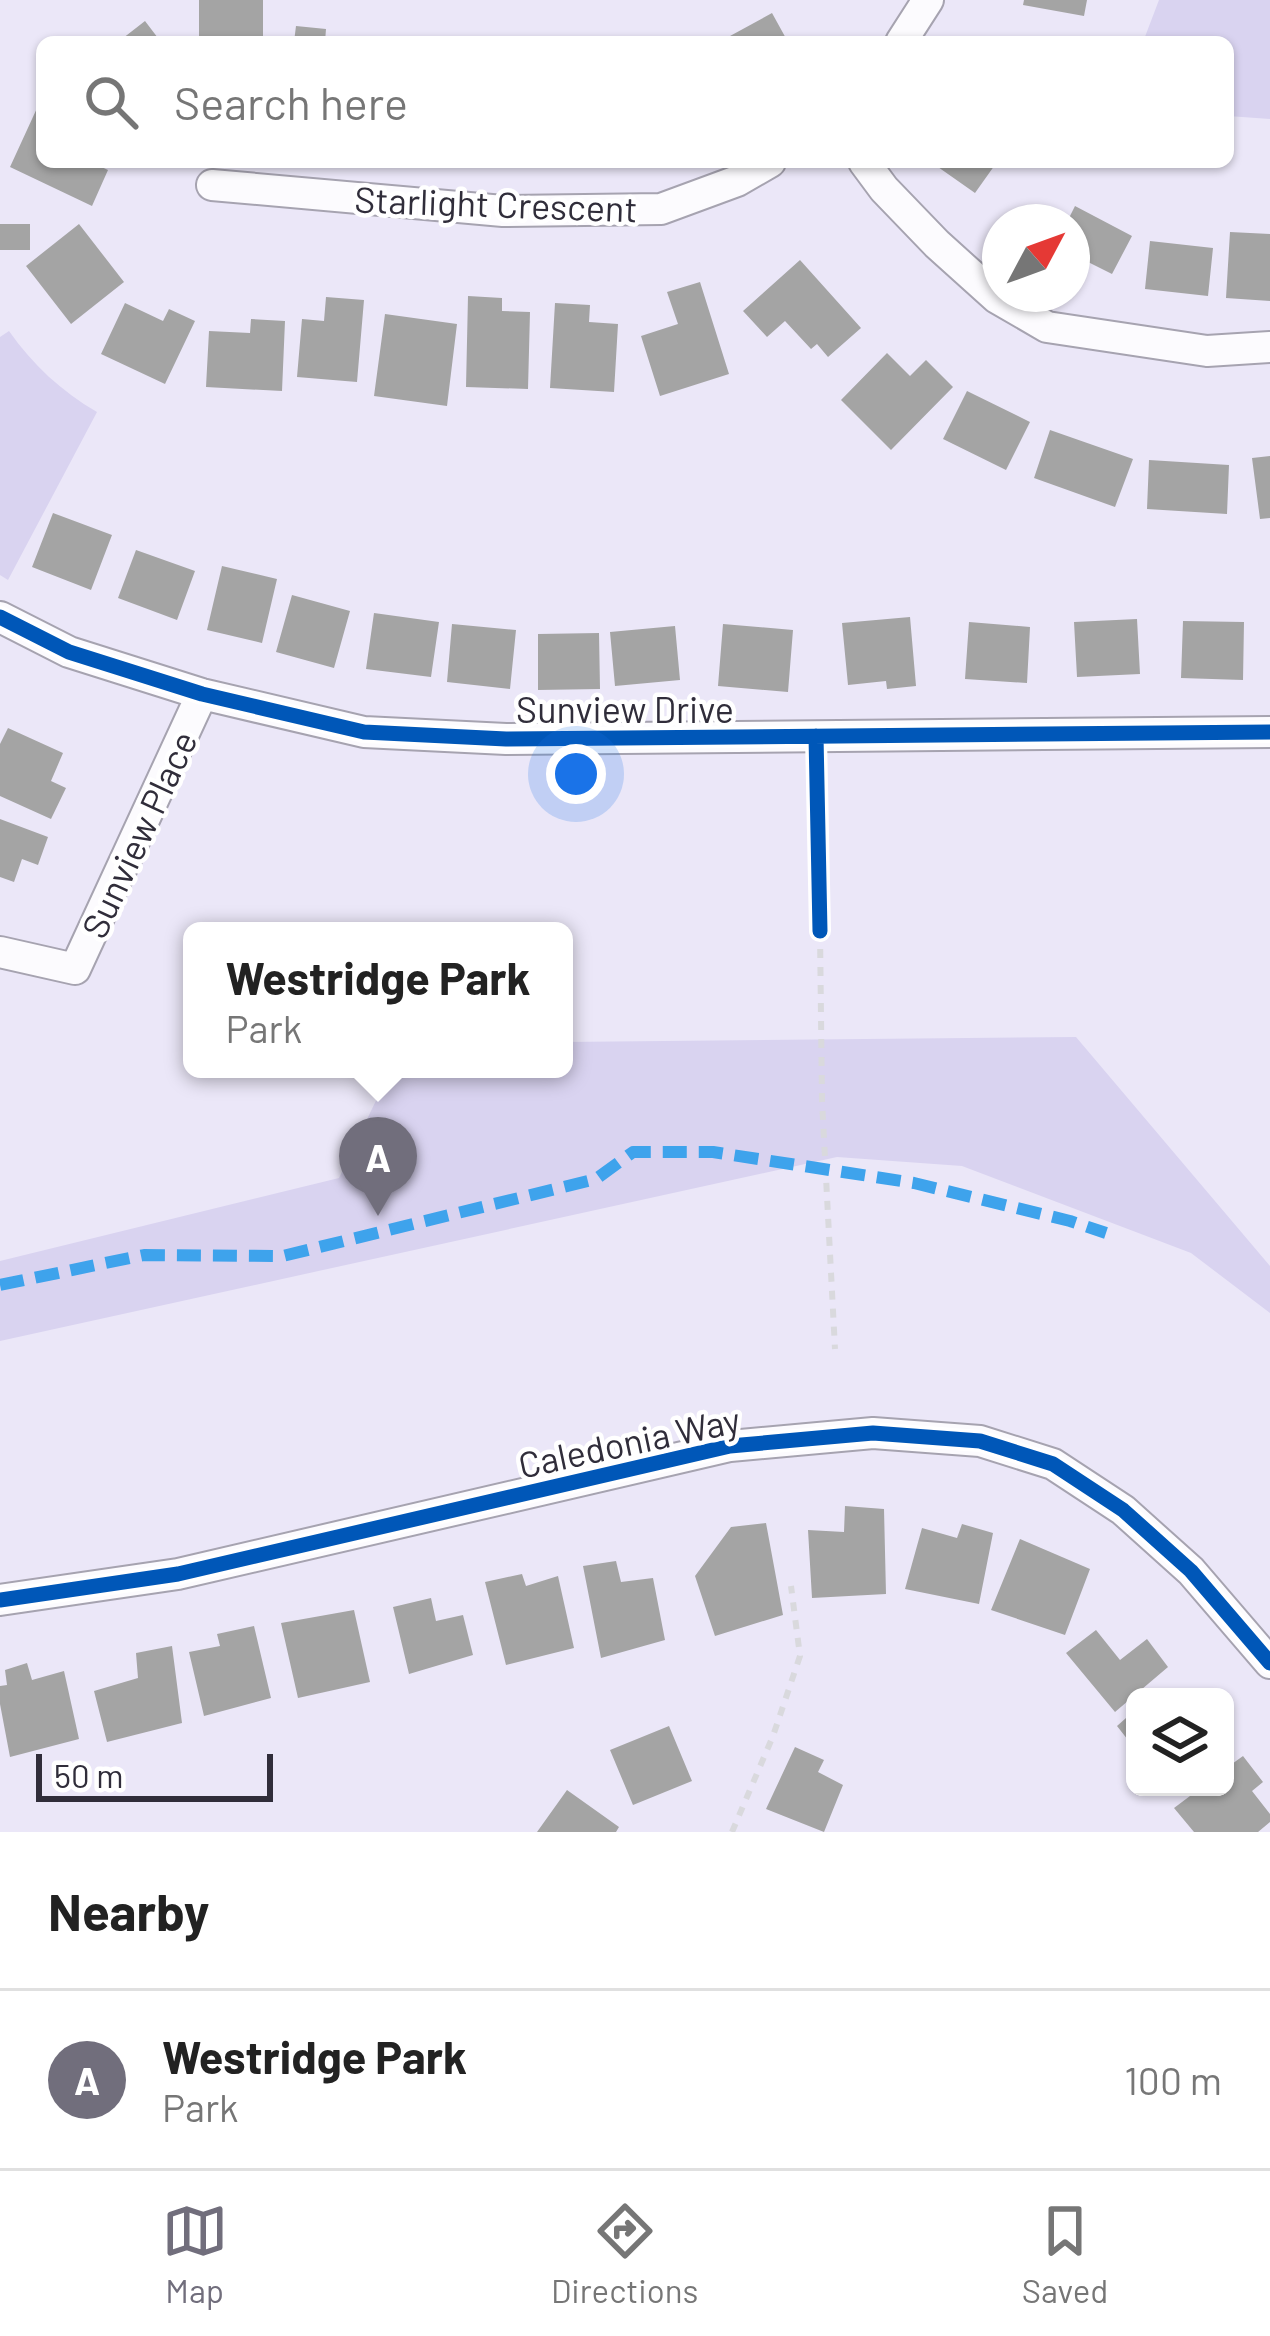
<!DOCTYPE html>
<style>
:root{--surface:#fff;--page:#f6f6f6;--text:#222;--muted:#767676;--line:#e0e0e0;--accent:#716e7c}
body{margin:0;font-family:Barlow,sans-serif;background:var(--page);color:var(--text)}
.controls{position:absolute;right:36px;bottom:36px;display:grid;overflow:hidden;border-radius:18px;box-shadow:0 3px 9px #0004}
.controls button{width:108px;height:108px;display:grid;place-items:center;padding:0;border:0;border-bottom:3px solid var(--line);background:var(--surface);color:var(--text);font:60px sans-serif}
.compass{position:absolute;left:982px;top:204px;width:108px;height:108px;border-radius:50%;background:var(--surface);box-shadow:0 3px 9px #0004;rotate:49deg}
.scale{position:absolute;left:36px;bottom:30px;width:237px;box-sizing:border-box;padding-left:12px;border:6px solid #302d3a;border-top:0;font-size:33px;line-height:42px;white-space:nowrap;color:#302d3a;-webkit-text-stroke:9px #fff;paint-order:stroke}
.you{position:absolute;left:576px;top:774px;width:42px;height:42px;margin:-30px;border:9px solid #fff;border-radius:50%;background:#1a73e8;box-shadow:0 0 0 18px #1a73e833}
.badge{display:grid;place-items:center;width:78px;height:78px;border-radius:50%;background:var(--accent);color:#fff;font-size:39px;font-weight:700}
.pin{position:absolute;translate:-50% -99px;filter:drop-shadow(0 3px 6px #0008)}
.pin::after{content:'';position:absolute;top:63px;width:42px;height:36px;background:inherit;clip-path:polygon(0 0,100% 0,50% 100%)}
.popup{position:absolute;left:183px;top:922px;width:390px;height:156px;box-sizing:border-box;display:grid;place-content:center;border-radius:18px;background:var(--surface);filter:drop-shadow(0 3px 9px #0005);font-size:39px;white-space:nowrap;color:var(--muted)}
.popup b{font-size:45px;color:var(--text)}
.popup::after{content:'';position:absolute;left:50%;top:100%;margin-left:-24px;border:24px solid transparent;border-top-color:var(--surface)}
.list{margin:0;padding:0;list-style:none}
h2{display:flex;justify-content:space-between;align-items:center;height:156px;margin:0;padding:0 48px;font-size:51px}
h2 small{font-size:39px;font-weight:400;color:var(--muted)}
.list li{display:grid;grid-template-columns:78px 1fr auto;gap:36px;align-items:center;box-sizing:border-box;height:180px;padding:0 48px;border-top:3px solid var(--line)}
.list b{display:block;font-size:45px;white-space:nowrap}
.list p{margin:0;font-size:39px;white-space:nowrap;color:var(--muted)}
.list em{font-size:39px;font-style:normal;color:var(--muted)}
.icon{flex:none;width:66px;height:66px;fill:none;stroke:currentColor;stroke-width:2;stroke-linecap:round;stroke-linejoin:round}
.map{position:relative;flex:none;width:1270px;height:1832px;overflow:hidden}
.search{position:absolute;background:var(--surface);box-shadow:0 3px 9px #0004;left:36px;right:36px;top:36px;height:132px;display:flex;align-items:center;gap:30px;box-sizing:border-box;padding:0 42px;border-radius:18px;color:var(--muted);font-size:45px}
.sheet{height:336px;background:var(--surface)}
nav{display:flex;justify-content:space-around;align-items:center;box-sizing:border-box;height:168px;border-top:3px solid var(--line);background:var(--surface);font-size:33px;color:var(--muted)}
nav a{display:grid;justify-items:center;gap:6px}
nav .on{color:var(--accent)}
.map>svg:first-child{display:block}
.green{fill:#d9d3f0}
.building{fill:#a4a4a4}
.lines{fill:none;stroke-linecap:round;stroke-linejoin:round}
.minor-casing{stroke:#a6a3b0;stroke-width:34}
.path{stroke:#d9d9dd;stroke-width:6;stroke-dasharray:9 9;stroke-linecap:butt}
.minor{stroke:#fcfbfe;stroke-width:30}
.quiet{stroke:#3ea3ec;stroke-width:12;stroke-dasharray:24 12;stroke-linecap:butt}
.cycleway-casing{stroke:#fff;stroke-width:22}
.cycleway{stroke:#0057b8;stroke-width:15}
.labels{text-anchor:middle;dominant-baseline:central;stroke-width:9;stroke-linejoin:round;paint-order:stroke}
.street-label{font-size:36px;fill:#302d3a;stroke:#fff}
</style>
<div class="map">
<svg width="1270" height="1832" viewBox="0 0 1270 1832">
<rect width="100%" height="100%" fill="#ebe7f8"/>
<!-- green -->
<path class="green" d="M1159,0H1270V119L1228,116V42H1143Z
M9,331C33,365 61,391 97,412L8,580L0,575V337Z
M1076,1037L1270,1266V1313L1191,1253L962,1166L837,1157L0,1341V1261L339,1178L391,1069H564V1042Z"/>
<!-- building -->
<path class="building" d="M199,0H263V42H199Z
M1024,0H1087L1084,16L1023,5Z
M772,13L788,42H719Z
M145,21L161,42H118Z
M296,26L326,29L325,42H294Z
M38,106L42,107V162H91L108,170L92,206L10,167Z
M941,162H997L975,193L938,167Z
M1075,206L1132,236L1112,274L1072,254V222H1067Z
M0,224H30V250H0Z
M79,224L124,282L71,324L26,266Z
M1230,232L1270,234V301L1226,298Z
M1150,241L1213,248L1208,296L1145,289Z
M800,260L861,328L828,357L817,344L811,349L785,321L767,337L743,311Z
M700,282L729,374L660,396L641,336L678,324L667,292Z
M468,296L502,298V311L530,312L528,389L466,387Z
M326,297L364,300L357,382L297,377L302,319L324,321Z
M125,303L163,321L169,309L195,321L165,384L101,354Z
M555,303L590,305L589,322L618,324L614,392L550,388Z
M385,314L457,324L447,406L374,396Z
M251,319L285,321L282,391L206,387L209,331L250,333Z
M887,353L910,376L926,360L953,387L891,450L841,400Z
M967,391L1030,422L1006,470L943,439Z
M1050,430L1133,459L1115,507L1034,478Z
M1270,456V518L1260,519L1252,458Z
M1149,460L1229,465L1227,514L1147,509Z
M53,513L112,535L91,590L32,567Z
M136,550L195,571L177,620L118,598Z
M222,566L277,579L262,643L207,630Z
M292,595L350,611L334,668L276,652Z
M374,613L439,622L431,677L366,669Z
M910,617L916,686L887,689L886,681L848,685L842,623Z
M1137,619L1140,674L1077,677L1074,622Z
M1183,621L1244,622L1243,680L1181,678Z
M969,622L1030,627L1027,683L965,679Z
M452,624L516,630L510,689L447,682Z
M723,624L793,630L788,692L718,686Z
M675,626L680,680L615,686L610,632Z
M599,633L600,689L538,690V634Z
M8,728L63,753L51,781L66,788L51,819L0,796V744Z
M0,819L48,837L38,865L22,859L14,882L0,877Z
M845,1506L884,1509L886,1594L812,1598L808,1530L844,1532Z
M766,1523L783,1615L715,1636L695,1576L731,1527Z
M962,1524L993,1533L979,1604L905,1589L922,1528L957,1538Z
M1020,1539L1090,1569L1065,1635L991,1610Z
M616,1561L621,1582L653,1578L665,1640L601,1658L583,1566Z
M522,1574L526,1586L558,1576L574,1648L506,1665L485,1582Z
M431,1598L436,1621L463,1615L473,1655L409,1674L393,1607Z
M354,1610L370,1682L298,1698L281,1623Z
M254,1626L271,1698L204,1716L189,1652L220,1646L217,1634Z
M1096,1630L1120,1660L1147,1639L1168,1667L1115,1712L1066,1653Z
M172,1646L182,1723L107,1742L94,1691L138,1678L136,1653Z
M27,1663L32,1680L64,1671L79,1739L10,1757L0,1704V1686L7,1685L5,1670Z
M1135,1710V1749L1117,1726Z
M669,1726L692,1781L633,1805L610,1750Z
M795,1747L824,1760L818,1772L843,1785L824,1832L766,1809Z
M1243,1756L1263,1782L1252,1791L1270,1814V1822L1258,1832H1194L1174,1808L1202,1787H1225V1769Z
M567,1790L619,1827L616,1832H537Z"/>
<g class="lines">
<!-- minor casing -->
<g class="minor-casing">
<path id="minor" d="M901,42L928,0
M864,162L884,189L937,244L997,298L1047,327L1207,351L1270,347
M212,185L503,211L661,209L737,181L770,162
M0,617L69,652L202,694L364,732L506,739L1270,732
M0,952L75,969L202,694
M0,1600L178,1574L730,1446L873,1433L980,1441L1053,1464L1123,1510L1191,1571L1270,1663"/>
</g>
<!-- path -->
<path class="path" d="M820,931L822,1101L835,1349
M732,1832L773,1736L800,1656L791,1586"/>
<!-- minor -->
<use href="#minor" class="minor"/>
<!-- quiet -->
<path class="quiet" d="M0,1285L144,1255L283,1256L596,1179L633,1152H713L914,1183L1070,1221L1106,1233"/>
<!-- cycleway casing -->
<g class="cycleway-casing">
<path id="cycleway" d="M0,617L69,652L202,694L364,732L506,739L1270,732
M816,736L820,931
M0,1600L178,1574L730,1446L873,1433L980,1441L1053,1464L1123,1510L1191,1571L1270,1663"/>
</g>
<!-- cycleway -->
<use href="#cycleway" class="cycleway"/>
</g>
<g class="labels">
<!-- street labels -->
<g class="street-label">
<text transform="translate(496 203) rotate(2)">Starlight Crescent</text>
<text x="625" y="708">Sunview Drive</text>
<text transform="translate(138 834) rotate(-65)">Sunview Place</text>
<text transform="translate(629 1441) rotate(-12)">Caledonia Way</text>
</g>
</g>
</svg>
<div class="controls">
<button><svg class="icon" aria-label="layers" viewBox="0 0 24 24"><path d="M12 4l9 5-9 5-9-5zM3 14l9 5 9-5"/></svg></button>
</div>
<svg class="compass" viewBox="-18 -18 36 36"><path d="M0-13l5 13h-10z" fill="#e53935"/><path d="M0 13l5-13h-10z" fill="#767676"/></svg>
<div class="scale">50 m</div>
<div class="you"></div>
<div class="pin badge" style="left:378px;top:1216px">A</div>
<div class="popup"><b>Westridge Park</b>Park</div>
<div class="search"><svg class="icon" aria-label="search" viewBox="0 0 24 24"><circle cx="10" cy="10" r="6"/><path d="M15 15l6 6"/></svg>Search here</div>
</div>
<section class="sheet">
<h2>Nearby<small></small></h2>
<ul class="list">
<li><span class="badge">A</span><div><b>Westridge Park</b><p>Park</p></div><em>100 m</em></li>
</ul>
</section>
<nav>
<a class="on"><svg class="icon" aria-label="map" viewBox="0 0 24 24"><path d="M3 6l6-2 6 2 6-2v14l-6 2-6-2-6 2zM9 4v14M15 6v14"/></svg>Map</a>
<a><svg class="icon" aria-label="directions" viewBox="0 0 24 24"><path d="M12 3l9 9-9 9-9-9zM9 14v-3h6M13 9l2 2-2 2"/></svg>Directions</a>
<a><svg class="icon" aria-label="saved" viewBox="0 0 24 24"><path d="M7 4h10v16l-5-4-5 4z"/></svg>Saved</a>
</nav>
